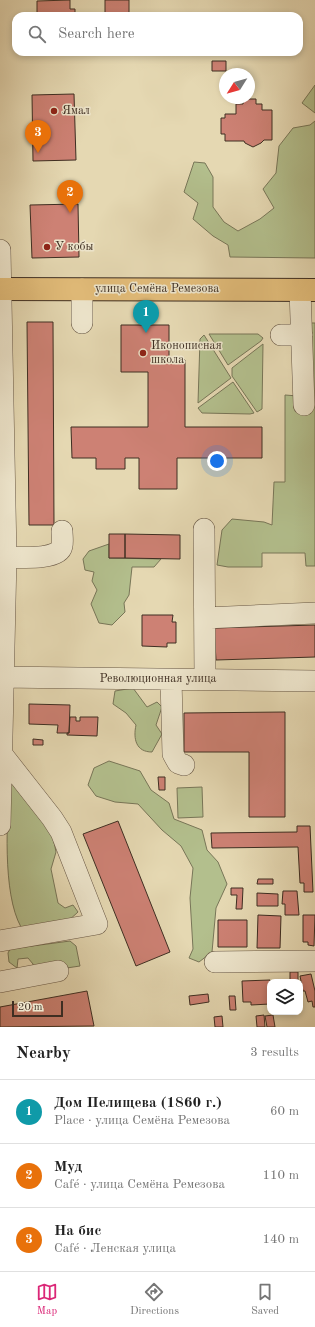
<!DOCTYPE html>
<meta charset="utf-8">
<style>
:root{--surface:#fff;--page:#f6f6f6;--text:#222;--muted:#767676;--line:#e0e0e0;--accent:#db2777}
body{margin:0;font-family:"Old Standard TT",serif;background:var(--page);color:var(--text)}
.controls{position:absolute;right:12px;bottom:12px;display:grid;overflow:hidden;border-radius:8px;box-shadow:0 2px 6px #0003}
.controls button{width:36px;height:36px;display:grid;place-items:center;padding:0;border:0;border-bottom:1px solid var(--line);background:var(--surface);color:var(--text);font:20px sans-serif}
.compass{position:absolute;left:219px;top:68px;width:36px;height:36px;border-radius:50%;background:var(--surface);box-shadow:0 2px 6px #0003;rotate:233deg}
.scale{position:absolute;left:12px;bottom:10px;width:51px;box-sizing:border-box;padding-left:4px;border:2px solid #3e2e22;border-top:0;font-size:11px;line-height:14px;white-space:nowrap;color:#3e2e22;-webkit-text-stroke:3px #eee6cd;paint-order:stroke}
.you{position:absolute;left:217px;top:461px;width:14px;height:14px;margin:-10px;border:3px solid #fff;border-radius:50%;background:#1a73e8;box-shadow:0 0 0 6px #1a73e833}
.badge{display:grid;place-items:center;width:26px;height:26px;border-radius:50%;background:var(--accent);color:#fff;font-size:13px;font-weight:700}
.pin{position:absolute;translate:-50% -33px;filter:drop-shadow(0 1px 2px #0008)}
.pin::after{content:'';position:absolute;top:21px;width:14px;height:12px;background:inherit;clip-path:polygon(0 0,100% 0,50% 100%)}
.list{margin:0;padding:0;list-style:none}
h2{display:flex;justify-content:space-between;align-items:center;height:52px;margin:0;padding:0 16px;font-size:17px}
h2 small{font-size:13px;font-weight:400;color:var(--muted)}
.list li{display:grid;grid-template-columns:26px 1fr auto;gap:12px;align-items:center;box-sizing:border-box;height:64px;padding:0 16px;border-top:1px solid var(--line)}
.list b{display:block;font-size:15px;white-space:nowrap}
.list p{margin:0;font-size:13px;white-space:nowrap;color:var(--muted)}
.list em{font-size:13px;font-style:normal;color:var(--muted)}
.icon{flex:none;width:22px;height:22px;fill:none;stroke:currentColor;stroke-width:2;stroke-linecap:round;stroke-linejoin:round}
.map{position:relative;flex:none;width:315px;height:1027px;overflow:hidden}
.search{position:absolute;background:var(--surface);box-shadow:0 2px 6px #0003;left:12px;right:12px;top:12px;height:44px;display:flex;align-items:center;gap:10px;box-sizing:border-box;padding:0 14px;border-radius:12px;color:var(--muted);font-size:15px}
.sheet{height:244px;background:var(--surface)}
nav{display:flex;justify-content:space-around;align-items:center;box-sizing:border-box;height:56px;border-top:1px solid var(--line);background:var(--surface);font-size:11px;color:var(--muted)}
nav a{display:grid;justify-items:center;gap:2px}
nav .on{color:var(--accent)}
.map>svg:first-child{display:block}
.green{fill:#b3bf8d;stroke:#787658}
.building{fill:#cd8174;stroke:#3e2e22}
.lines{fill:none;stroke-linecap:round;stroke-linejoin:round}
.minor-casing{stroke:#685846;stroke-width:22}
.major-casing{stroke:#3e2e22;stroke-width:24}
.minor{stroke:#eee6cd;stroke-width:21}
.major{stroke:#e2bc79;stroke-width:22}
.poi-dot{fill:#8f2418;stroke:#eee6cd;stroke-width:1.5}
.labels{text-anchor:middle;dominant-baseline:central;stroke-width:3;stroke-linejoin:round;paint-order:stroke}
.poi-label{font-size:12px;fill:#3e2e22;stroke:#eee6cd;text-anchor:start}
.street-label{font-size:12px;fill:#3e2e22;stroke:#eee6cd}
</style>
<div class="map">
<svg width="315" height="1027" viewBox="0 0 315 1027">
<rect width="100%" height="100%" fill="#e5d8b2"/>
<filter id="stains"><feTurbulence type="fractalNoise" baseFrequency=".005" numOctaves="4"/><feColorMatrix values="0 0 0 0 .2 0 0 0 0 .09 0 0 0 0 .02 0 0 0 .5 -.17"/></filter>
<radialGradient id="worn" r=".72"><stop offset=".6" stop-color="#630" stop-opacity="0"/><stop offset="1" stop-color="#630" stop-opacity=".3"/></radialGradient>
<!-- green -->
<path class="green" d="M315,85V113L302,103Z
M315,121V258L230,257L228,245L213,236L193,219L198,203L184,192L194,162L205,163L213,177V207L224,222L238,231L260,219L274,208L263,189L276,173L279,146L293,128L310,125Z
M310,323H315V566H306L305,553H262V567H228L217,565L222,530L232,519L264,522L272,525L274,482H285V395L298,396Z
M209,334H258L263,338L261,341L228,365Z
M204,335L231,378L198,403L200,339Z
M263,344L262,409L257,412L232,376V368Z
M233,382L254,413L250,414L202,413L198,408Z
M109,544V558L161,559L154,567H132L129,595L124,603L125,612L112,625L99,623L91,604L97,590L92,581L94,572L85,570L83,559L89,551Z
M133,688L147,707L157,702L162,707L156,725L162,734L152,752C136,752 133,739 136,725L126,713L113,704L115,691Z
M109,761L140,771L151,790L169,803L174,819L202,830L207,850L218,862L227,884L216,908L212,952L199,962L189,958L193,949L190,898L193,868L181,846L162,830L138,804L115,802L96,796L88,785L94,768Z
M10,777L52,832L56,852L51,869L58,903L65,908L73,905L78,912L67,922L21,927C2,893 7,817 10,777Z
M202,787L203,817L178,818L177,788Z
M70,941L76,946L80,966L33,973V964L28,958L18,959L17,968L9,962L8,953L10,949Z"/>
<!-- building -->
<path class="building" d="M70,0V9H75V16H37V1Z
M105,0H129V15H105Z
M212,61H226V71H212Z
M74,94L76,160L33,161L32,95Z
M244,99H256V104H262V110H272V140H264L261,143L253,147L245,143L244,141H225V134H221V118H225V114H236V104H243Z
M78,204L79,257L32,258L30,205Z
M27,322H53L54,525H29Z
M121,325H169V360H185V427H262V458H177V489H139V458H125V469H96V458H72L71,427H148V372H121Z
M109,534H125V558H109Z
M125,534L180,535V559L125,558Z
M142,615H173L172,622H176V643H167V647L142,646Z
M315,625V657L216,660L214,628Z
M29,704L70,705L69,733H57L58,725L29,724Z
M285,712V817H249V752H184V713Z
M70,717H76V721H80V717H98L97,736L67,735V733H69Z
M33,739L43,740V745H33Z
M158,777H165V790H159Z
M118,821L170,952L136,966L83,834Z
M297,826H310L313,892H304V883H300L298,847L212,848L211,833L297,832Z
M258,879H273V884H257Z
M231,888H243L242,909H236L237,895H231Z
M283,891H297L299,915H285V904H282Z
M257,893L278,894V906H257Z
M258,915L281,916L280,948H257Z
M303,915H315L314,946L308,945V942H303Z
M218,920H247V947H218Z
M290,972H298V982H290Z
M311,974L315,991V1007H313L312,1001L308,1002L305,991H303L300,976Z
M270,980V1004L251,1005V1002H243L242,981Z
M87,991L94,1026L0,1027V1007Z
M208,994L209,1002L190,1005L189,996Z
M229,996H235L236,1010H230Z
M264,1015L265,1027H257L256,1016Z
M273,1015L275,1027H267L265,1016Z
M222,1016L223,1027H215L214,1017Z"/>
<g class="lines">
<!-- minor casing -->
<g class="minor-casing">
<path id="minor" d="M0,250L6,557L0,825
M82,289V323
M300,290L304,405
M281,335H302
M204,529L205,678
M6,557C18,557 59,561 62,546C63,542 62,535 62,531
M205,618L315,613
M0,677L315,681
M171,680L173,754L178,763L184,765
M0,941L97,924L61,832L52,818L1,753
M215,962L315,961
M0,982L58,971"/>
</g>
<!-- major casing -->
<g class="major-casing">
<path id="major" d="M0,289L315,290"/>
</g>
<!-- minor -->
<use href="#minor" class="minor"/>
<!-- major -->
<use href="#major" class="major"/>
</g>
<!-- markers -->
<g class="poi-dot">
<circle cx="54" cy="111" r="4"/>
<circle cx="47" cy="247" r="4"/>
<circle cx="143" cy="353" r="4"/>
</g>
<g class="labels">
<!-- poi labels -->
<g class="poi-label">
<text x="62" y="111">Ямал</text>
<text x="55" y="247">У кобы</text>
<text x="151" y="346">Иконописная<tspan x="151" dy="14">школа</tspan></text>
</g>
<!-- street labels -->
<g class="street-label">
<text x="157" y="289">улица Семёна Ремезова</text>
<text x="158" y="679">Революционная улица</text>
</g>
</g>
<rect width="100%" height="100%" filter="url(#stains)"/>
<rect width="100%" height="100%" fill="url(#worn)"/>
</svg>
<div class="controls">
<button><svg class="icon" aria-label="layers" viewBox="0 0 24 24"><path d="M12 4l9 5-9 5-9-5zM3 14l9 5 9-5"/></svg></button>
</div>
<svg class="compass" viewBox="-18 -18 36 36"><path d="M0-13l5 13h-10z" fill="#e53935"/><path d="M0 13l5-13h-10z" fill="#767676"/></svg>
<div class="scale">20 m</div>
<div class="you"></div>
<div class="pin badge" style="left:146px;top:333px;background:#0f9aa8">1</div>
<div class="pin badge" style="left:70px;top:213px;background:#e8710a">2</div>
<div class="pin badge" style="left:38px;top:153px;background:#e8710a">3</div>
<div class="search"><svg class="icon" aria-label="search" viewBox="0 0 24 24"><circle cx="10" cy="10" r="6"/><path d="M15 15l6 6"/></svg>Search here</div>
</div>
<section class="sheet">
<h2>Nearby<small>3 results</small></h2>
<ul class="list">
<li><span class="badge" style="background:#0f9aa8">1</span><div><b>Дом Пелищева (1860 г.)</b><p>Place · улица Семёна Ремезова</p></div><em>60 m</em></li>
<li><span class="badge" style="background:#e8710a">2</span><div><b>Муд</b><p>Café · улица Семёна Ремезова</p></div><em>110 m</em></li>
<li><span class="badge" style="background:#e8710a">3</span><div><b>На бис</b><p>Café · Ленская улица</p></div><em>140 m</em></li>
</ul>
</section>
<nav>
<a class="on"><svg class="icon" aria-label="map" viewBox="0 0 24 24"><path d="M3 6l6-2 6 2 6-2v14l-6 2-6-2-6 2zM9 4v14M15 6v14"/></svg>Map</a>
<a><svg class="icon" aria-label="directions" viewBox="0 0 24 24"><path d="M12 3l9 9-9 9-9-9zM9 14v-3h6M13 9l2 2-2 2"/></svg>Directions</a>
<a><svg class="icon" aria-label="saved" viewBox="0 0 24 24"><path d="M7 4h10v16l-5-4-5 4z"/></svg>Saved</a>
</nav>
